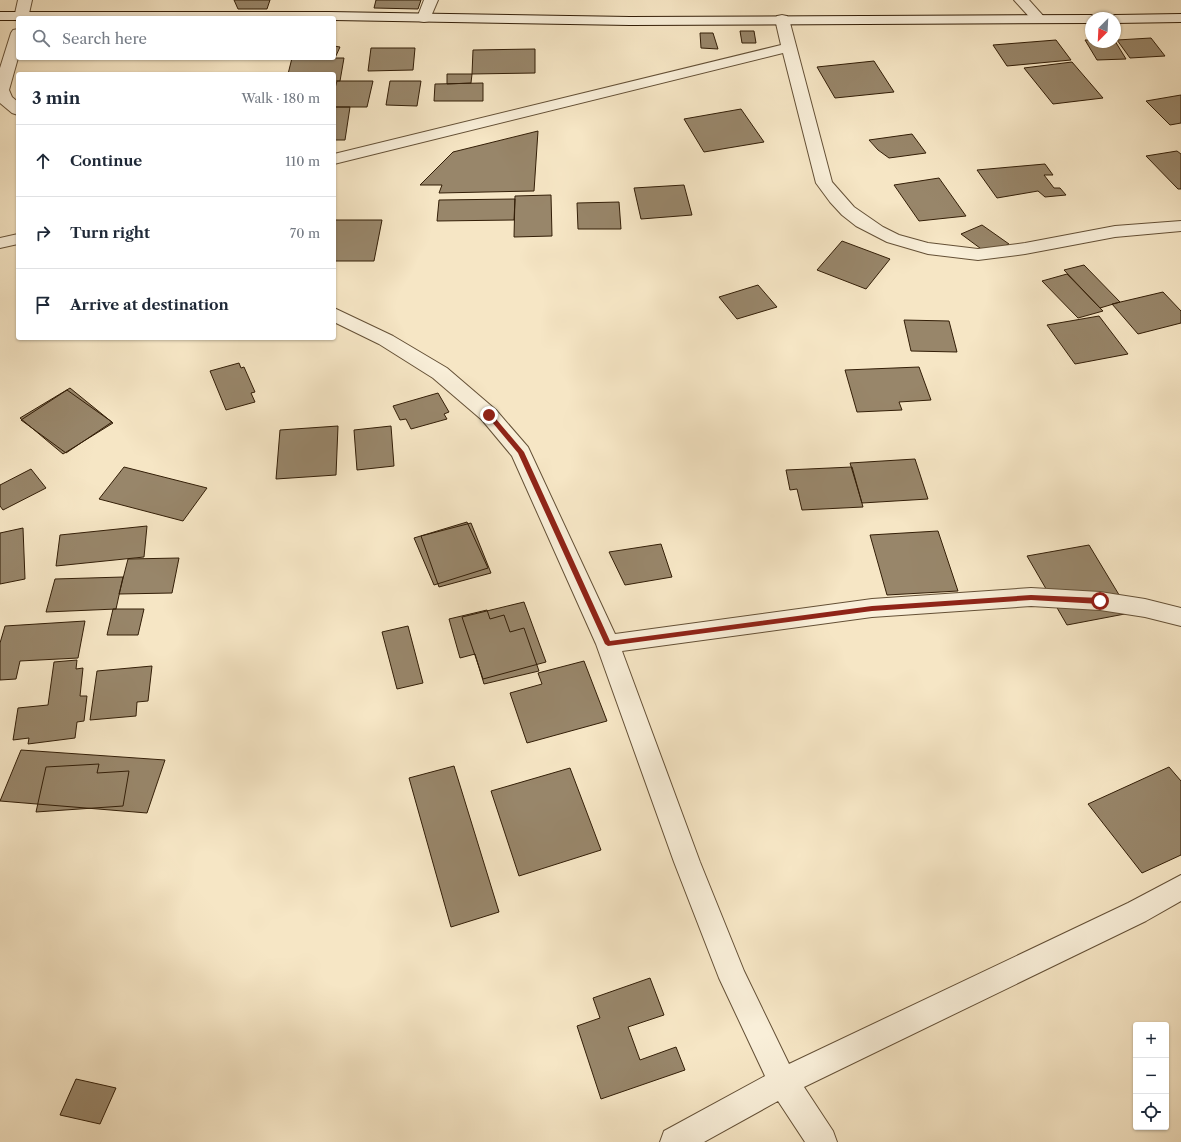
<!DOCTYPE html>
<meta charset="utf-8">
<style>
:root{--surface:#fff;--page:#f2f2f3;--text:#1f2937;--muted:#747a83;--line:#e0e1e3}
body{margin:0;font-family:"Libre Caslon Text",serif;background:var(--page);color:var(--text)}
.controls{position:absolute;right:12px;bottom:12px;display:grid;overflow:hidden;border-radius:4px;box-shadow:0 1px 3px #0004}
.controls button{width:36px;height:36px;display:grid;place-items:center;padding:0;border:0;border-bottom:1px solid var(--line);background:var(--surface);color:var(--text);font:20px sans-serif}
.compass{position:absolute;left:1085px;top:12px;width:36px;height:36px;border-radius:50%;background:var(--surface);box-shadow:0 1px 3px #0004;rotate:204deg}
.stop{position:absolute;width:12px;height:12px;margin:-9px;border:3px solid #8f2418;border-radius:50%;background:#fff}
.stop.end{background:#8f2418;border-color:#fff;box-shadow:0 1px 4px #0008}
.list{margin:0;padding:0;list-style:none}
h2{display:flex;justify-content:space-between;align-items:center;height:52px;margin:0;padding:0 16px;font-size:17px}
h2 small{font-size:13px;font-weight:400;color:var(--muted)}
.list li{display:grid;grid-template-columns:26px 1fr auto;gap:12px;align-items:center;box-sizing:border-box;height:72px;padding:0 16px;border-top:1px solid var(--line)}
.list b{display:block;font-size:15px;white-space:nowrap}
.list em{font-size:13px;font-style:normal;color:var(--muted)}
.icon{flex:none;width:22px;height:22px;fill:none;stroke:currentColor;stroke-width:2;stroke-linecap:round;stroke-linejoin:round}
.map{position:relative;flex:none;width:1181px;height:1142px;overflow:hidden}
.search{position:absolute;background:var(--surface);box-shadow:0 1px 3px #0004;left:16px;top:16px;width:320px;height:44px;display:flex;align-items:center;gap:10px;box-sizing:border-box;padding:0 14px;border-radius:4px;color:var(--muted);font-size:15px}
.panel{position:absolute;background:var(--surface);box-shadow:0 1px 3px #0004;left:16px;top:72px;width:320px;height:268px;border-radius:4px}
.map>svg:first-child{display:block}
.building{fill:#98866a;stroke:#331e07}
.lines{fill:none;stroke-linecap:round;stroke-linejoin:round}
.street-casing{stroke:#645036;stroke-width:2}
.secondary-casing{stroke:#331e07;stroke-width:2}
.street{fill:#f9efd9;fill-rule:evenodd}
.secondary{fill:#f9efd9;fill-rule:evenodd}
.route{fill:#8f2418}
</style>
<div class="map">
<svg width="1181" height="1142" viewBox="0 0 1181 1142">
<rect width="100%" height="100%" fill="#f6e6c5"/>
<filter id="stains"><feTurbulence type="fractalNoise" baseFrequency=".005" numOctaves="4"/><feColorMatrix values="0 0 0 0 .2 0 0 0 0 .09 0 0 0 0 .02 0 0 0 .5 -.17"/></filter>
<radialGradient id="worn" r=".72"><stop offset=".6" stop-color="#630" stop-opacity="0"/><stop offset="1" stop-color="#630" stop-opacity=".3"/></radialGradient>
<!-- building -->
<path class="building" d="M234,0H270L267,9H238Z
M376,0H421L418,9L374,8Z
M740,31H754L756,43H742Z
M700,33H713L718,49L701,48Z
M1151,38L1165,56L1130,58L1117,40Z
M1056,40L1071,60L1007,66L993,45Z
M1085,40H1091V42L1115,41L1126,59L1097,60Z
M334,46L340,47L335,58H334Z
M371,48H415L413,70L368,71Z
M535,49V73L472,74L473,50Z
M292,58H344L340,81H334V74H288Z
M874,61L894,92L835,98L817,67Z
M1072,62L1103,98L1053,104L1024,68Z
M447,74H472L471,83L447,84Z
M337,81H373L367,107H334V92Z
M390,81H421L417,106L386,105Z
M483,83V101H434L435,84Z
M1181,95V123L1170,125L1146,101Z
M334,107H350L345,140H334Z
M741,109L764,142L704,152L684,119Z
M538,131L534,191L439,193L442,185H420L453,152Z
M912,134L926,153L889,158L878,150L869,140Z
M1177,151L1181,154V189H1178L1146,156Z
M1045,164L1053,175H1044L1054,188H1060L1066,195L1045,197L1038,191L997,198L977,170Z
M939,178L966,216L919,221L894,185Z
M684,185L692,215L641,219L634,188Z
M551,195L552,236L514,237L515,196Z
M515,199L514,220L437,221L439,200Z
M619,202L621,229H578L577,203Z
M334,220H382L374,261H334Z
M982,225L1009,244L988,254L961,234Z
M842,241L890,259L866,289L817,270Z
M1084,265L1120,302L1100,308L1064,270Z
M1067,274L1103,311L1078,318L1042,281Z
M758,285L777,307L737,319L719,297Z
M1163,292L1181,311V323L1138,334L1112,304Z
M1099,316L1128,354L1075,364L1047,325Z
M904,320L949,321L957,352L911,351Z
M239,363L241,368L244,367L255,392L251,393L255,402L226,410L210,371Z
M919,367L931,400L899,402L902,410L857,412L845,370Z
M70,388L113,423L63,454L20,418Z
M67,390L112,422L66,453L21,420Z
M438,393L449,412L444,414L447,419L411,429L406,419L400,420L393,406Z
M338,426L336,475L276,479L280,430Z
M391,426L394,466L357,470L354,430Z
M915,459L928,499L862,503L850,463Z
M124,467L207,488L183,521L99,499Z
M852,467L863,507L802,510L797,489L790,490L786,470Z
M31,469L46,488L3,510L0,506V485Z
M467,522L488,568L434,585L414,538Z
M471,523L491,573L439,587L421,536Z
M147,526L144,557L56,566L60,535Z
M23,528L25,579L0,584V533Z
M938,531L958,591L887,595L870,535Z
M661,544L672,577L625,585L609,552Z
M1089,545L1130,613L1067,625L1027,556Z
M179,558L172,593L119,594L128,559Z
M123,577L116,609L46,612L55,579Z
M524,602L546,662L483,679L462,617Z
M113,609H144L138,635H107Z
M487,610L490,619L504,615L510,632L524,628L539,671L484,684L475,654L460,658L449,619Z
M85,621L78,658L20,661L16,679L0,680V643L5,626Z
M408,626L423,683L397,689L382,632Z
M77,660L76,669L83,668L80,696H87L84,721L77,722L75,738L28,744L29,738L13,740L18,708L48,705L54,662Z
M584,661L607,721L527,743L510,693L542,684L538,673Z
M152,666L148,701L137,702L136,716L90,720L97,671Z
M21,750L165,760L147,813L0,801Z
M99,764L97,773L129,771L123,806L36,812L46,767Z
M454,766L499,912L451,927L409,778Z
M1169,767L1181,781V855L1142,873L1088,804Z
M570,768L601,850L519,876L491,791Z
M650,978L664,1015L628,1027L640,1060L676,1047L685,1070L601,1099L577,1026L600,1018L593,998Z
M76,1079L116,1088L100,1124L60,1115Z"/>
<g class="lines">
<!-- street casing -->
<g class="street-casing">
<path id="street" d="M18,0H32L28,18H18V22L14,18Z
M424,0H438L429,21L424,22L419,21L417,18Z
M1014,0H1029L1046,19L1044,22L1039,23L1034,22Z
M782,15L787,16L789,19L832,182L854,207L883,227L899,235L928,243L978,249L1025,243L1115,226L1181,221V231L1115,237L1025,254L978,260L928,254L887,242L856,226L842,215L830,202L816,183L783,53L334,164V154L781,45L775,19L777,16Z
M18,29V58L9,90L12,97L18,102V115L12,113L0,103V68L11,33L13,30Z
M18,234V244L0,248V238Z
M334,308L393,336L447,368L496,410L528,447L615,634L872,599L1031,588L1100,592L1145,599L1181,608V626L1145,617L1100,610L1031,606L872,617L622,651L700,862L744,971L789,1064L1128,903L1181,875V901L1146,921L804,1087L833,1131L837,1142H805L778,1101L704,1142H660L664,1131L765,1076L719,978L674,862L596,644L512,456L482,420L433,378L379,344L334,322Z"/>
</g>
<!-- secondary casing -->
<g class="secondary-casing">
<path id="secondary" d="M0,12H329L630,17L1091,15L1097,18H1091V23L630,25L334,20V18H18V20H0Z
M1181,14V22L1115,23V18H1109L1115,15Z"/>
</g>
<!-- street -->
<use href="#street" class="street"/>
<!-- secondary -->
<use href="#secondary" class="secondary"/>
</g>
<!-- route -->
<path class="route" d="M487,413H491L524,452L610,641L872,606L1031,595L1100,598L1104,601L1100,604L1031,600L872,611L608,646L605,644L518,453L487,416Z"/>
<rect width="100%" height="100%" filter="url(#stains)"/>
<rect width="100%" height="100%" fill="url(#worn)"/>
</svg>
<div class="controls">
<button>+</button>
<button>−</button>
<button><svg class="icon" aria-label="locate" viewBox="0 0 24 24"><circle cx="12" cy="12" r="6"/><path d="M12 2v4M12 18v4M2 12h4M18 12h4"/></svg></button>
</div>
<svg class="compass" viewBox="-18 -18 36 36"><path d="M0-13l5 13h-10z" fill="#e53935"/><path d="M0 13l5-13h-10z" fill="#747a83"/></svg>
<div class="stop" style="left:1100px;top:601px"></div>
<div class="stop end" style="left:489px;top:415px"></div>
<div class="search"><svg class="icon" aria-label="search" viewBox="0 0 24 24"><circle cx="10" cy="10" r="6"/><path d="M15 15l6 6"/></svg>Search here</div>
<section class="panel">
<h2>3 min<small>Walk · 180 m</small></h2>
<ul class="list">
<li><svg class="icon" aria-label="ahead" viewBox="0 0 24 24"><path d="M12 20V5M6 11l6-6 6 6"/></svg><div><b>Continue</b></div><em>110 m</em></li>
<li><svg class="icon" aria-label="right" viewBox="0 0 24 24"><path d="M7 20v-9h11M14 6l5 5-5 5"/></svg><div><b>Turn right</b></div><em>70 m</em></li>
<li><svg class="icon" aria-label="arrive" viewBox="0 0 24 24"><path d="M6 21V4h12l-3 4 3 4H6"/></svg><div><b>Arrive at destination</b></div></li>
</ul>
</section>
</div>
